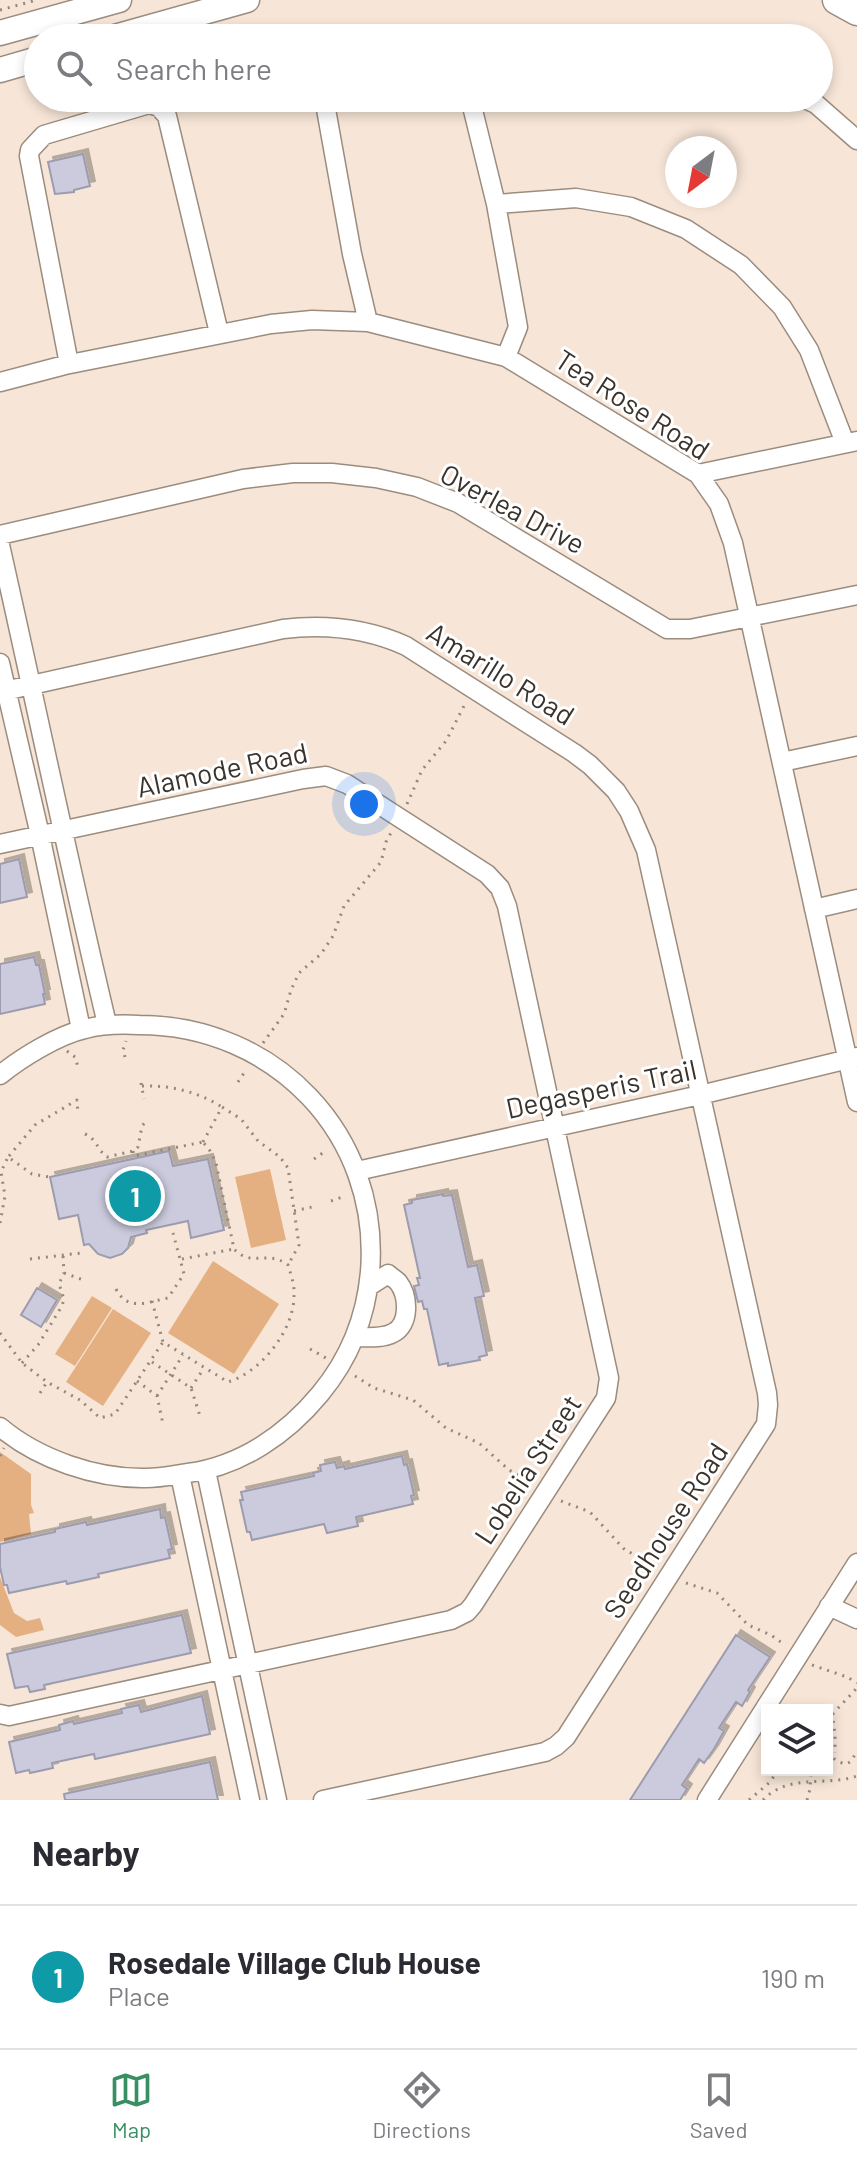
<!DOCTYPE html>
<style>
:root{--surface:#fff;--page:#f2f2f3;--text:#2b2b33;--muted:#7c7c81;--line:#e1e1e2;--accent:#388f63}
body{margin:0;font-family:Barlow,sans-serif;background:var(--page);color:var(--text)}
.controls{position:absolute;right:24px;bottom:24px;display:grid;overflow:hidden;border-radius:0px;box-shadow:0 4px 12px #0003}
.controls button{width:72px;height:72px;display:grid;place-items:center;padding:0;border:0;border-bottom:2px solid var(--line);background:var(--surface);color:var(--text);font:40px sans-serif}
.compass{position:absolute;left:665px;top:136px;width:72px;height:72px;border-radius:50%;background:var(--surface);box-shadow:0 4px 12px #0003;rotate:212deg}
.you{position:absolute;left:364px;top:804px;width:28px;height:28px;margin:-20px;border:6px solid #fff;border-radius:50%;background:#1a73e8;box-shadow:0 0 0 12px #1a73e833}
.badge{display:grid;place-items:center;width:52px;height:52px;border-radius:50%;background:var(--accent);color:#fff;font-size:26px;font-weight:700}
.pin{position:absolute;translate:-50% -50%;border:4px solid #fff;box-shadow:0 2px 8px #0006}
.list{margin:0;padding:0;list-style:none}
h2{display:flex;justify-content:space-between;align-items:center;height:104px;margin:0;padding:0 32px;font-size:34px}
h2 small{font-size:26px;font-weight:400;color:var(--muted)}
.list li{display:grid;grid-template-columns:52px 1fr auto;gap:24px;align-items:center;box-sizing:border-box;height:144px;padding:0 32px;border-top:2px solid var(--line)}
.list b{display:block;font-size:30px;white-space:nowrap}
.list p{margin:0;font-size:26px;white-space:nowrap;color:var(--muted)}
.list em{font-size:26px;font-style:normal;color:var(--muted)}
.icon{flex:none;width:44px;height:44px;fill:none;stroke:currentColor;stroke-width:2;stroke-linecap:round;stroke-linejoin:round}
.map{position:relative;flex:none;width:857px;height:1800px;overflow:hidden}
.search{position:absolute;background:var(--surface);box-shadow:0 4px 12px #0003;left:24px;right:24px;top:24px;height:88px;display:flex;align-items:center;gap:20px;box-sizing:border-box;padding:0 28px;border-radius:44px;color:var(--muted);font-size:30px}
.sheet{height:248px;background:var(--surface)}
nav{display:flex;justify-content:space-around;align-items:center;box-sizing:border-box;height:112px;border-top:2px solid var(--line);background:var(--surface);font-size:22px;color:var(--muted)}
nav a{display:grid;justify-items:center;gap:4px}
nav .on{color:var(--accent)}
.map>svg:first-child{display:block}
.green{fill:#e4b081}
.building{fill:#cccbde;stroke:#9d9caf;stroke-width:2;filter:url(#shadow)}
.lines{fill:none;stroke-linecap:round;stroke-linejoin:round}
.minor-casing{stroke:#9b8c7e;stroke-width:21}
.major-casing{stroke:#9b8c7e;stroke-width:27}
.highway-casing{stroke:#9b8c7e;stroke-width:31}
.path{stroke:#93887e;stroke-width:3;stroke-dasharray:2 6;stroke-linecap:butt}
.minor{stroke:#fff;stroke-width:18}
.major{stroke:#fff;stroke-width:24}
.highway{stroke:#fff;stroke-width:28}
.labels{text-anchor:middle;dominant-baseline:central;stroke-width:6;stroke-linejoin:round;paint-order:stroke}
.street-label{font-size:28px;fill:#39332d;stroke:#fff}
</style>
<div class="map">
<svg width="857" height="1800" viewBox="0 0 857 1800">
<defs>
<filter id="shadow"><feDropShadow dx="5" dy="-5" stdDeviation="0" flood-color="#0004"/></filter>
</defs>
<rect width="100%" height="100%" fill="#f7e6d8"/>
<!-- green -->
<path class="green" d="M270,1169L286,1240L251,1248L235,1177Z
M213,1261L279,1304L234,1374L168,1333Z
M92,1296L112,1308L75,1366L55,1354Z
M113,1309L151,1333L103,1406L66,1382Z
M0,1452L31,1474V1505L34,1513L29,1514L31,1534L0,1542Z
M0,1577L14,1613L27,1621L40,1618L44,1630L16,1637L0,1625Z"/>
<!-- building -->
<path class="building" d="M83,154L90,186L74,190V192L55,194L48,162Z
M19,859L27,897L0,903V864Z
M34,957L36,965H39L45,994H43L45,1004L0,1014V964Z
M169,1151L173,1166L208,1159L224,1230L191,1238L188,1221L146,1230L147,1233L131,1237L128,1248L122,1254L110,1258L98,1254L89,1244L84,1245L78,1215L59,1219L50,1177Z
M443,1194V1196L452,1195L468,1267L477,1265L484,1296L475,1298L487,1355L479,1357L480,1360L448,1366V1363L439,1365L427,1309H424L422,1301L418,1302L414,1286L419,1285L417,1278H420L404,1205L412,1203V1200Z
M37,1288L57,1300L41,1327L21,1315Z
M402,1456L404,1465L407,1464L414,1495L411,1496L413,1504L356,1517L358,1526L327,1533L324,1524L252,1540L250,1532H247L240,1500H243L241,1492L314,1476L313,1473L321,1471L320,1465L335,1462L337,1468L344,1466L345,1469Z
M160,1509L161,1518L165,1517L172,1549L168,1550L170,1558L98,1574L99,1577L67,1584L66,1581L9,1593L7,1585H4L0,1567V1544L55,1532V1529L86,1522L87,1525Z
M182,1615L191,1653L44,1685L45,1689L30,1692L28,1686L15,1688L7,1654Z
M736,1635L770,1657L748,1690L750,1692L742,1706L736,1702L719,1728L724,1731L714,1749L704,1763L699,1759L682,1785L687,1789L680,1800H630Z
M202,1696L210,1734L95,1759L94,1754L52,1763L53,1768L30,1773L29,1770L16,1773L9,1742L60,1730L59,1725L73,1721L74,1724L122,1713L121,1709L139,1705L141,1712Z
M210,1762L218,1800H65L64,1794Z"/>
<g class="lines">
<!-- minor casing -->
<g class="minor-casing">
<path id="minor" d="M324,98L352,254L368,322
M470,98L496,204L518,327L506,357
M803,98L816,104L857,140
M496,204L576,198L631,207L686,229L741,265L782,307L809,350L845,443
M69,364L29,156L30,150L44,135L149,104L159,107L167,116L219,333
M0,382L65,365L271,324L312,320L368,322L506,357L698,474L719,504L733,543L857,1102
M698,474L857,441
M0,535L243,479L293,473H332L376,478L417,487L458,503L667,629H690L857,595
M0,545C36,705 69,865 107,1024
M0,663L40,835L81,1029
M0,692L283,629C326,624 366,628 406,646L574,753L590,765L616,791L629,811L646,850L767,1393L768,1405L766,1424L566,1737L556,1746L545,1752L323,1800
M782,762L857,746
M0,844L303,779L326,776L347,784L487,874L500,888L507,906L609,1378L606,1398L473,1605L467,1612L451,1620L9,1716L0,1714
M814,909L857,899
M0,1075C21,1058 58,1035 85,1029C103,1024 120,1024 139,1025C275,1025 381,1135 370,1272C366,1317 349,1359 320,1394C287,1434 241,1466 188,1473C174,1475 160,1478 146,1478C96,1479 38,1459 0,1427
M357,1171L700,1095L857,1057
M355,1337C366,1337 382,1339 393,1333C410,1325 409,1296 398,1282C395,1279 391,1277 388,1274L368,1287
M206,1471L277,1800
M180,1475L250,1800
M829,1606L857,1619
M707,1800L857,1563"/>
</g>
<!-- major casing -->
<g class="major-casing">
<path id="major" d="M0,33L119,0
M111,38L247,0
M0,70L38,59"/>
</g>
<!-- highway casing -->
<g class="highway-casing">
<path id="highway" d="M837,0L857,11"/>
</g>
<!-- path -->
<path class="path" d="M0,10L37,0
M407,804L422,770L446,741L465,704
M263,1043L284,1014L291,990L299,973L321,954L333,936L344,906L381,862L386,842L392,831
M67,1051L75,1057L78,1067
M125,1057L123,1050L126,1041
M238,1082L246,1070
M141,1083L144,1099
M142,1086C171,1085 198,1092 222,1107
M85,1134C97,1139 97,1150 107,1157L133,1151L138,1147L142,1126L146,1121
M203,1142L222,1107L241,1119L258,1141L280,1157L288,1168L299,1245L288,1265
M133,1151L134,1156L203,1142
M9,1156L35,1125L77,1100L78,1114
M314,1159L327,1150
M331,1201L345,1196
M294,1211L312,1207
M0,1223L5,1196L1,1172L8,1157L32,1174L49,1177
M30,1259L81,1253
M182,1259L234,1249
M64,1273L86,1281
M116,1289C128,1312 147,1302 168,1298L184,1274L173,1233
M152,1301L163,1342L228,1382C261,1372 294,1330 294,1296C295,1286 291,1275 288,1265C266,1249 252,1268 234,1249L216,1163L211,1152L203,1142
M0,1333L22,1363L47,1382L80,1400L100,1418L115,1414L163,1342
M310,1349L326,1358
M152,1362L191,1388L200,1416
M22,1363L38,1345L62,1306L64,1299L59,1284L64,1273L63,1256
M355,1376L374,1388L413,1400L446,1428L479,1443L509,1470L531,1482
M137,1381L157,1396L163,1424
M191,1388L204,1368
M40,1393L47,1382
M157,1396L183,1355
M0,1456L4,1448
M561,1501L590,1512L625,1550L655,1565
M686,1583L717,1593L748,1625L771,1635L785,1645
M812,1665L847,1677L857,1683
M832,1713L835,1734V1753
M827,1720L857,1688
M827,1754L839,1762L846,1764L850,1762L857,1752
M749,1800L770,1782L778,1770
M763,1800C789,1773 825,1787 857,1776
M807,1800L810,1789L811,1770"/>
<!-- minor -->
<use href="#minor" class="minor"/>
<!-- major -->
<use href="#major" class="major"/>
<!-- highway -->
<use href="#highway" class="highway"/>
</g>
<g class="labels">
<!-- street labels -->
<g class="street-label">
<text transform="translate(633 404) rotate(33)">Tea Rose Road</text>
<text transform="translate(513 508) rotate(28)">Overlea Drive</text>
<text transform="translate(501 673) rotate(32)">Amarillo Road</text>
<text transform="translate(222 769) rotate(-12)">Alamode Road</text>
<text transform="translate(601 1088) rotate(-12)">Degasperis Trail</text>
<text transform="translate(527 1469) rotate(-57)">Lobelia Street</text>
<text transform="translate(665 1530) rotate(-57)">Seedhouse Road</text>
</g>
</g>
</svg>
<div class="controls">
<button><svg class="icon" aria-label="layers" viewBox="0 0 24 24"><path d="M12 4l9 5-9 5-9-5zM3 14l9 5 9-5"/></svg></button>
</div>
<svg class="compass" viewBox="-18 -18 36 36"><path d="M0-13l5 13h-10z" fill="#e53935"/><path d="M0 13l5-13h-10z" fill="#7c7c81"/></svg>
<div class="you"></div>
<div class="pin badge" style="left:135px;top:1196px;background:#0f9aa8">1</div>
<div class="search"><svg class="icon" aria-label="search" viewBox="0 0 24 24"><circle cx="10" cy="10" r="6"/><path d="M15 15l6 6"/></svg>Search here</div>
</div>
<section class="sheet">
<h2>Nearby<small></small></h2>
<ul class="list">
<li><span class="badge" style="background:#0f9aa8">1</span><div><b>Rosedale Village Club House</b><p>Place</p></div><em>190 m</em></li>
</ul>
</section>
<nav>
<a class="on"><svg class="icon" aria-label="map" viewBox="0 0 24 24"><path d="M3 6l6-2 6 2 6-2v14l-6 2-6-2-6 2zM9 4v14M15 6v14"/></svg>Map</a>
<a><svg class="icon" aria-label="directions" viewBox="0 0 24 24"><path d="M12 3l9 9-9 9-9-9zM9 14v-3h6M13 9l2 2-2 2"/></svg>Directions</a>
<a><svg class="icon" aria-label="saved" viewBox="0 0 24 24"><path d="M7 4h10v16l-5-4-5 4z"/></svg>Saved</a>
</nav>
